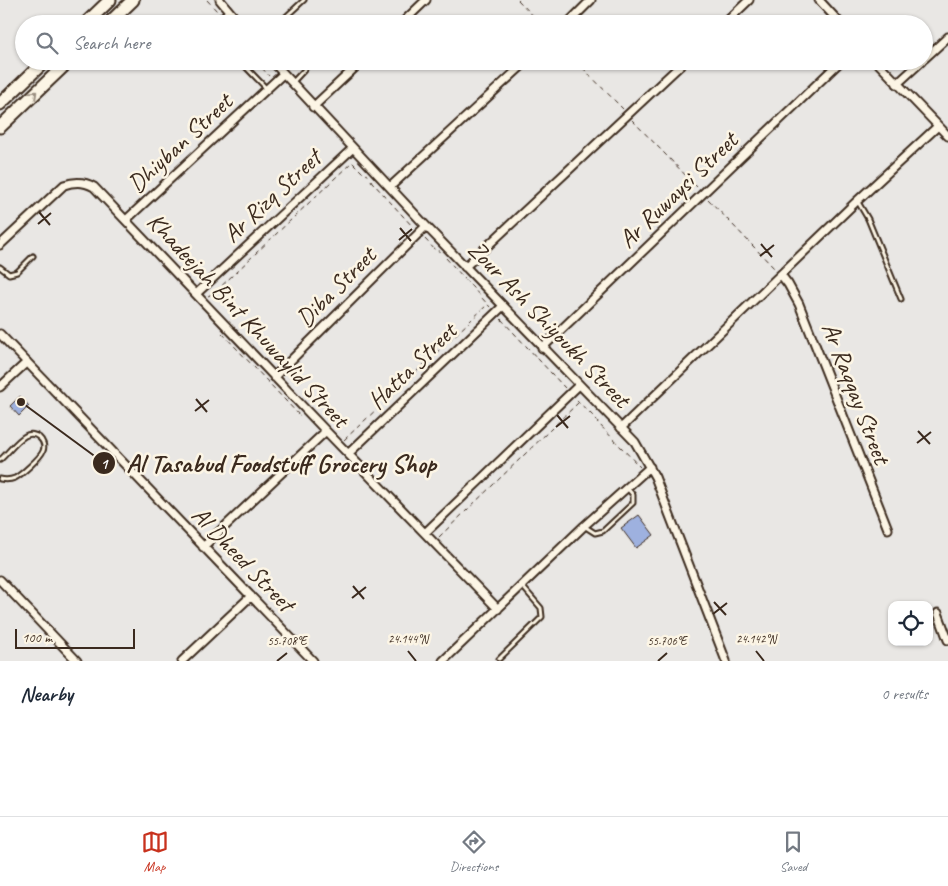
<!DOCTYPE html>
<meta charset="utf-8">
<style>
:root{--surface:#fff;--page:#f2f2f3;--text:#1f2937;--muted:#747a83;--line:#e0e1e3;--accent:#c8321e}
body{margin:0;font-family:Caveat,sans-serif;background:var(--page);color:var(--text)}
.controls{position:absolute;right:15px;bottom:15px;display:grid;overflow:hidden;border-radius:10px;box-shadow:0 1px 4px #0004}
.controls button{width:45px;height:45px;display:grid;place-items:center;padding:0;border:0;border-bottom:1px solid var(--line);background:var(--surface);color:var(--text);font:25px sans-serif}
.scale{position:absolute;left:15px;bottom:12px;width:120px;box-sizing:border-box;padding-left:5px;border:2px solid #3b2a1e;border-top:0;font-size:14px;line-height:18px;white-space:nowrap;color:#3b2a1e;-webkit-text-stroke:4px #fcf5e5;paint-order:stroke}
.list{margin:0;padding:0;list-style:none}
h2{display:flex;justify-content:space-between;align-items:center;height:65px;margin:0;padding:0 20px;font-size:21px}
h2 small{font-size:16px;font-weight:400;color:var(--muted)}
.icon{flex:none;width:28px;height:28px;fill:none;stroke:currentColor;stroke-width:2;stroke-linecap:round;stroke-linejoin:round}
.map{position:relative;flex:none;width:948px;height:661px;overflow:hidden}
.search{position:absolute;background:var(--surface);box-shadow:0 1px 4px #0004;left:15px;right:15px;top:15px;height:55px;display:flex;align-items:center;gap:12px;box-sizing:border-box;padding:0 18px;border-radius:28px;color:var(--muted);font-size:19px}
.sheet{height:155px;background:var(--surface)}
nav{display:flex;justify-content:space-around;align-items:center;box-sizing:border-box;height:70px;border-top:1px solid var(--line);background:var(--surface);font-size:14px;color:var(--muted)}
nav a{display:grid;justify-items:center;gap:2px}
nav .on{color:var(--accent)}
.map>svg:first-child{display:block}
.building{fill:#9eb1df;stroke:#3b2a1e}
.lines{fill:none;stroke-linecap:round;stroke-linejoin:round}
.service-casing{stroke:#3b2a1e;stroke-width:7}
.minor-casing{stroke:#3b2a1e;stroke-width:11}
.primary-casing{stroke:#3b2a1e;stroke-width:15}
.path{stroke:#3b2a1e;stroke-width:1;stroke-dasharray:5 4;stroke-linecap:butt}
.service{stroke:#fcf5e5;stroke-width:3}
.minor{stroke:#fcf5e5;stroke-width:7}
.primary{stroke:#fcf5e5;stroke-width:11}
.oneway{stroke:#9c9082}
.ticks{fill:none;stroke:#3b2a1e;stroke-width:2}
.labels{text-anchor:middle;dominant-baseline:central;stroke-width:5;stroke-linejoin:round;paint-order:stroke}
.street-label{font-size:25px;fill:#3b2a1e;stroke:#fcf5e5}
.ticks-label{font-size:12px;text-anchor:middle;fill:#3b2a1e;stroke:#fcf5e5;stroke-width:5;stroke-linejoin:round;paint-order:stroke}
.leader{fill:none;stroke:#3b2a1e;stroke-width:2}
.callout-dot{fill:#3b2a1e;stroke:#fcf5e5;stroke-width:2}
.mark-label{font-size:15px;text-anchor:middle;font-weight:bold;fill:#fff}
.callout-label{font-size:26px;text-anchor:middle;font-weight:bold;fill:#3b2a1e;stroke:#fcf5e5;stroke-width:5;stroke-linejoin:round;paint-order:stroke}
</style>
<div class="map">
<svg width="948" height="661" viewBox="0 0 948 661">
<rect width="100%" height="100%" fill="#e9e7e4"/>
<filter id="ink" filterUnits="userSpaceOnUse"><feTurbulence type="fractalNoise" baseFrequency=".02" numOctaves="2"/><feDisplacementMap in="SourceGraphic" scale="10" xChannelSelector="R" yChannelSelector="G"/><feConvolveMatrix kernelMatrix="1 2 1 2 8 2 1 2 1" color-interpolation-filters="sRGB"/></filter>
<g filter="url(#ink)">
<!-- building -->
<path class="building" d="M20,396L29,406L19,416L10,406Z
M639,515L654,535L636,548L621,528Z"/>
<g class="lines">
<!-- service casing -->
<g class="service-casing">
<path id="service" d="M213,24L228,10
M278,24L304,0
M240,61L266,88
M292,83L305,69V64L303,61
M858,202L868,219L901,299
M0,267L9,274L17,272L33,256
M0,460C8,453 16,441 25,436C35,430 47,441 43,451C41,457 21,475 15,478C10,480 5,480 0,479
M584,526L595,533L603,531L633,503V495L628,489
M499,659L542,617L541,608L522,586"/>
</g>
<!-- minor casing -->
<g class="minor-casing">
<path id="minor" d="M220,0L240,24
M819,0L841,24
M401,24L426,0
M567,24L591,0
M724,24L749,0
M924,59L948,37
M272,61L426,226L635,442L655,477L726,661
M876,61L948,136
M897,84L922,61
M313,107L362,61
M390,187L527,61
M126,220L283,74
M0,245L64,185C75,181 84,181 94,187L326,431L498,609
M465,267L685,61
M781,275L788,284L799,304L888,529
M196,294L353,148
M0,334L313,661
M542,348L841,61
M274,377L426,226
M0,387L27,362
M621,428L857,201L938,126
M348,454L503,306
M425,533L578,386
M203,547L326,431
M0,580L77,661
M938,613L948,640
M182,661L251,596
M443,661L584,526L650,467"/>
</g>
<!-- primary casing -->
<g class="primary-casing">
<path id="primary" d="M85,24L110,0
M108,24L133,0
M0,104L45,61
M0,127L69,61"/>
</g>
<!-- path -->
<path class="path" d="M207,0L217,11
M518,0L541,24
M256,61L269,76
M576,61L623,109
M632,120L697,187
M371,180L372,182L413,227
M708,199L775,269
M425,239L436,251H440
M446,258L490,307
M208,296L214,293L352,162L363,173L368,175
M501,319L565,388
M222,333L301,417
M576,400C583,407 594,415 598,423L640,467
M344,440L487,305
M439,537L578,403"/>
<!-- service -->
<use href="#service" class="service"/>
<!-- minor -->
<use href="#minor" class="minor"/>
<!-- primary -->
<use href="#primary" class="primary"/>
</g>
<!-- one-way arrows -->
<defs><path id="oneway-chevron" d="M-2-3.5L2.5 0L-2 3.5" fill="none" stroke-width="1.6" stroke-linecap="round" stroke-linejoin="round" transform="scale(1.25)"/></defs>
<use class="oneway" href="#oneway-chevron" transform="translate(34 94) rotate(-44)"/>
</g>
<!-- ticks -->
<path class="ticks" d="M39,212L50,225M38,224L51,213M400,228L411,241M399,240L412,229M761,244L772,257M760,256L774,245M196,399L207,412M195,411L209,400M557,415L568,428M556,427L570,416M918,431L930,444M917,443L931,432M353,586L364,599M352,598L366,587M714,602L726,615M713,614L727,603M408,651L416,661M756,651L764,661M277,661L287,653M658,661L667,653"/>
<g class="labels">
<!-- street labels -->
<g class="street-label">
<text transform="translate(180 143) rotate(-43)">Dhiyban Street</text>
<text transform="translate(678 190) rotate(-44)">Ar Ruwaysi Street</text>
<text transform="translate(272 196) rotate(-43)">Ar Rizq Street</text>
<text transform="translate(336 287) rotate(-45)">Diba Street</text>
<text transform="translate(248 320) rotate(47)">Khadeejah Bint Khuwaylid Street</text>
<text transform="translate(549 324) rotate(46)">Zour Ash Shiyoukh Street</text>
<text transform="translate(412 366) rotate(-44)">Hatta Street</text>
<text transform="translate(856 393) rotate(69)">Ar Raqqay Street</text>
<text transform="translate(243 559) rotate(46)">Al Dheed Street</text>
</g>
</g>
<g class="ticks-label">
<text x="408" y="643">24.144°N</text>
<text x="756" y="643">24.142°N</text>
<text x="287" y="645">55.708°E</text>
<text x="667" y="645">55.706°E</text>
</g>
<!-- callouts -->
<path class="leader" d="M21 402L104 463"/>
<g class="callout-dot">
<circle cx="21" cy="402" r="5"/>
<circle cx="104" cy="463" r="12"/>
</g>
<g class="mark-label">
<text x="104" y="469">1</text>
</g>
<g class="callout-label">
<text x="281" y="472">Al Tasabud Foodstuff Grocery Shop</text>
</g>
</svg>
<div class="controls">
<button><svg class="icon" aria-label="locate" viewBox="0 0 24 24"><circle cx="12" cy="12" r="6"/><path d="M12 2v4M12 18v4M2 12h4M18 12h4"/></svg></button>
</div>
<div class="scale">100 m</div>
<div class="search"><svg class="icon" aria-label="search" viewBox="0 0 24 24"><circle cx="10" cy="10" r="6"/><path d="M15 15l6 6"/></svg>Search here</div>
</div>
<section class="sheet">
<h2>Nearby<small>0 results</small></h2>
<ul class="list">
</ul>
</section>
<nav>
<a class="on"><svg class="icon" aria-label="map" viewBox="0 0 24 24"><path d="M3 6l6-2 6 2 6-2v14l-6 2-6-2-6 2zM9 4v14M15 6v14"/></svg>Map</a>
<a><svg class="icon" aria-label="directions" viewBox="0 0 24 24"><path d="M12 3l9 9-9 9-9-9zM9 14v-3h6M13 9l2 2-2 2"/></svg>Directions</a>
<a><svg class="icon" aria-label="saved" viewBox="0 0 24 24"><path d="M7 4h10v16l-5-4-5 4z"/></svg>Saved</a>
</nav>
